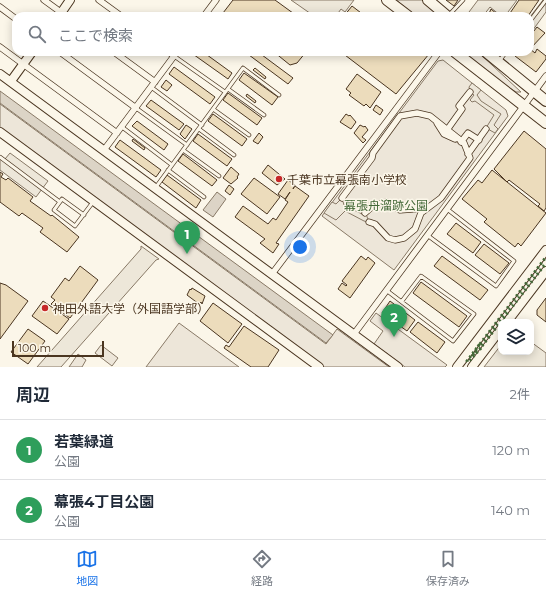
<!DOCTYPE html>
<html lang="ja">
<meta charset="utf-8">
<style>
:root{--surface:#fff;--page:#f2f2f3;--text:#1f2937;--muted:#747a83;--line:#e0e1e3;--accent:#1a73e8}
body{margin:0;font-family:Montserrat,"Noto Sans JP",sans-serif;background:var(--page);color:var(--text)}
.controls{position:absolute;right:12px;bottom:12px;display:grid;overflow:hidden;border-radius:8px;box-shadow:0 2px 10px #0003}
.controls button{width:36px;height:36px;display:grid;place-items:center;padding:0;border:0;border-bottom:1px solid var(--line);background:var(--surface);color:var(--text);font:20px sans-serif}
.scale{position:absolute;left:12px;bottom:10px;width:92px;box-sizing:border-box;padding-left:4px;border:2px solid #4a3520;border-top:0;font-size:11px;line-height:14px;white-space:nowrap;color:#4a3520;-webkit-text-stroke:3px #fbf6e9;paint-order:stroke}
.you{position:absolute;left:300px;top:247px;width:14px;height:14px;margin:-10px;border:3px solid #fff;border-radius:50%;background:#1a73e8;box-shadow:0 0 0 6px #1a73e833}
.badge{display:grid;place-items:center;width:26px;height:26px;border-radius:50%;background:var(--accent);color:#fff;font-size:13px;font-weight:700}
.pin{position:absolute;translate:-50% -33px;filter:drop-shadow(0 1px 2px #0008)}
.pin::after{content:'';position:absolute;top:21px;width:14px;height:12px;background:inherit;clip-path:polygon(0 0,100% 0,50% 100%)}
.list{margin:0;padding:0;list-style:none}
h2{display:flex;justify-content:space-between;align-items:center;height:52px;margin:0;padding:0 16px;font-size:17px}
h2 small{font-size:13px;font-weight:400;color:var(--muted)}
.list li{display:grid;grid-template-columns:26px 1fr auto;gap:12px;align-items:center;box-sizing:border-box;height:60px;padding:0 16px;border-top:1px solid var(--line)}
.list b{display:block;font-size:15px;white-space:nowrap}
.list p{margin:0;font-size:13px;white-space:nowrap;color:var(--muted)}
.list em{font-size:13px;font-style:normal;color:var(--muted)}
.icon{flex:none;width:22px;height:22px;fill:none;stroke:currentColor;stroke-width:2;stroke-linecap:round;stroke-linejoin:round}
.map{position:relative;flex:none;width:546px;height:367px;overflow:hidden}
.search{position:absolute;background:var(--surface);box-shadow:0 2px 10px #0003;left:12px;right:12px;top:12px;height:44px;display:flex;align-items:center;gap:10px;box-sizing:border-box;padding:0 14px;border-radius:12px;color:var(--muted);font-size:15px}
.sheet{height:172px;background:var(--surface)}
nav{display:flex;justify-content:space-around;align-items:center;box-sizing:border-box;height:56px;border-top:1px solid var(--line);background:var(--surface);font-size:11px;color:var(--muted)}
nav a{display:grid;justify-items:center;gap:2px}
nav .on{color:var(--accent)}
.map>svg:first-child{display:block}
.green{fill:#ede6d9;stroke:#887966}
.parking{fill:#ede7d9;stroke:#887966}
.water{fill:#dcd4c6;stroke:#887966}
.building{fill:#ecdcbc;stroke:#4a3520}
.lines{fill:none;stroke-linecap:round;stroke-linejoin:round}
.lane-casing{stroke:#4a3520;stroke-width:4.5}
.street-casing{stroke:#4a3520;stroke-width:7}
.secondary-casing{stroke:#4a3520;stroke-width:10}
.highway-casing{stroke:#4a3520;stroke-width:12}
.lane{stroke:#fbf6e9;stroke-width:3}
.street{stroke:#fbf6e9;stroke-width:5.5}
.secondary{stroke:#fbf6e9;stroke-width:8}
.highway{stroke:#fbf6e9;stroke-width:10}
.hedge{stroke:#436837;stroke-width:3;stroke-dasharray:2 3;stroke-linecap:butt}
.poi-dot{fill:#c62828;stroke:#fbf6e9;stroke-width:1.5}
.labels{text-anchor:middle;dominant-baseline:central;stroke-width:3;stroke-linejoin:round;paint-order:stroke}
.poi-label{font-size:12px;fill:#4a3520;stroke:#fbf6e9;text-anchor:start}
.park-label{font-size:12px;fill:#436837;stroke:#fbf6e9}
</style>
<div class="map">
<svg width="546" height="367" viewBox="0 0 546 367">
<rect width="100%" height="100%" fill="#fbf6e9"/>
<!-- green -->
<path class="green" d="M396,0H422L441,16H416Z
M462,52H478L521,92H516L508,87Z
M443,60L506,110L508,116L394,270L322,216L438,61Z
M0,104L326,344L337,329L389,367H324L0,128Z
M376,313L447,365L445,367H405L374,344L383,331L370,321Z
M179,323L239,367H146Z
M101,345L118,358L112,366L95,353Z
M78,354L86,360L82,367H69Z"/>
<!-- parking -->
<path class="parking" d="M291,0H354L345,12L341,9L336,16H314Z
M478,0H517L505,16H501L490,7L483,16L479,14L477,16H466Z
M543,0H546V12L530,34V17Z
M472,83L481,90L477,95L481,101L501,114L494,125L498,129L495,133L486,128L494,115L475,101L472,102L470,100L474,95L470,92L469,87Z
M10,153L48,181L36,197L0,170V156L5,159Z
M342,198L344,205L362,214H366L369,222L364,221L345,211L336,220L324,213L332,202L336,204Z
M141,246L159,259L156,260L61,367H37L141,249Z
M531,342L546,353V367H484L501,345V352H531Z"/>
<!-- water -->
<path class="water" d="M0,91L333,335L326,343L0,103Z
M217,192L226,199L213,217L203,210Z"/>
<!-- building -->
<path class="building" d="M233,0H275L297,16H227L223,13Z
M446,0H458L454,6Z
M519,0H539L528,16H508Z
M352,6L365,16H344Z
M491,9L498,15L497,16H488Z
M537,27L545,33L530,49L535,53L537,49L546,56V59L536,72L515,56L519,52H530V36Z
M190,52H203L232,73L228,79Z
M245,52H258L293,78L288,84Z
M274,52H306L297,63L290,65Z
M341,52H429V54L396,94Z
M174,67L215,97L210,104L169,74Z
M255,68L266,77L265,79L253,70Z
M244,73L278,97L272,105L239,80Z
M357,74L381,92L370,108L366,104L364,106L349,95L351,93L346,89Z
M166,80L172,85L167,91L161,87Z
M228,93L262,118L257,125L223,100Z
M247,94L256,101L255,103L246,96Z
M151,100L184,124L179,130L146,106Z
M376,105L383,110L380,115L373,110Z
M213,114L247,139L242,146L208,121Z
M346,114L349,116L350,115L356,122L351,129L340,122Z
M137,121L168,144L164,150L132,126Z
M186,125L192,129L185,139L180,134Z
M360,125L364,127L365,126L368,130L362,137L366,140L363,143L354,133Z
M524,131L546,149V208L544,211L538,206L540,204L509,180L507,182L494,169Z
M259,133L263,137L258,144L253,141Z
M198,134L232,159L227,166L193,141Z
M133,139L145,148L144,150L132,141Z
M120,140L161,170L156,177L115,147Z
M183,154L217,180L212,186L178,161Z
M268,165L285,179L277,185L262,173Z
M231,167L239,174L237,177L238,178L231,184L223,178Z
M492,170L546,213L521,246L518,243L515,247L484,222L487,219L462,199L478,180L482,183Z
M0,172L3,174L1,177L6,180L8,178L33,197L30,201L51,216L52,215L79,237L67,252L40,232L43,228L22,213L19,216L0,202Z
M167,175L201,200L196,208L162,182Z
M254,178L280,197L267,214L241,194Z
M288,180L295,185L293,189L295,186L309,196L276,243L279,244L273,253L260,243L265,239L235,217L243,206L268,224L273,218L276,220L288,202L285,200L290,192L285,199L278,194Z
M229,185L234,189L230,195L225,191Z
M456,223L481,242L473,253L447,234Z
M484,244L509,263L500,274L475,255Z
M361,256L366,260L368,257L375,263L350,298L338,289L342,283L346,286L347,285L342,281Z
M442,256L488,290L480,300L434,266Z
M80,266L98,280L70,318L51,304L55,300L51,297L65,278L69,281Z
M421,282L467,316L459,327L413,293Z
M0,283L6,285L28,301L0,339Z
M192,288L205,296L202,304L201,302L199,304L187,295L190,289L191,290Z
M546,298V322L537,315V310Z
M43,301L69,319L57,334L32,316Z
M390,301L415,320L407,331L382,313Z
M213,303L242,324L228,343L200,321Z
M418,322L445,342L437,353L410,332Z
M244,326L279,350L268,367H251L224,348L226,345L229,347Z
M28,329L45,341L28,364L11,352Z"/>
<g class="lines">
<!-- lane casing -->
<g class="lane-casing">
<path id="lane" d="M449,15L463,0
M530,21L546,0
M174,56L225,92
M500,60L506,52
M151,87L202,125
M228,89L264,115
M136,108L187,145
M213,109L249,135
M122,127L172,165
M199,129L234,155
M183,150L219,176
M0,157L60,202
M168,170L204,197
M156,187L243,68L279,95
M84,215L62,199L54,210L75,226C81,218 87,210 93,202
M427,235L496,286L514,261L447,209
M386,290L453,341L474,314L421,276L402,301"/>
</g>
<!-- street casing -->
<g class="street-casing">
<path id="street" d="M44,0L66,16
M99,0L121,16
M0,7L16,19
M204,16L216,0
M0,47L117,133
M60,52L136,108
M114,52L155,82
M169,52L174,56
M437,123L444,134L455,139
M447,130L462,109L459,106L470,92
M461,142L468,133L479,140
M104,150L177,52
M468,154L486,129
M342,198L372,158L373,153L400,116L417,113L430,116L464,143L470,158L441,198L421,213L415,229L404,238L395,240L388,238L375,224L369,222
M365,213L374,205L387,202L400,210L427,208
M272,274L439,52
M354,334L546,76"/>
</g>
<!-- secondary casing -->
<g class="secondary-casing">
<path id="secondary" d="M59,16L70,0
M0,74L398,367
M11,81L32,52
M0,132L319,367
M507,322L546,271
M457,367L546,250
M472,367L501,329"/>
</g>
<!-- highway casing -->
<g class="highway-casing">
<path id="highway" d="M387,0L408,16
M428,0L447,16
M455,52L546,123
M486,52L546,101"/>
</g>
<!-- lane -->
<use href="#lane" class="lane"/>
<!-- street -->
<use href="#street" class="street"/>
<!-- secondary -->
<use href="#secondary" class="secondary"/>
<!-- highway -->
<use href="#highway" class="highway"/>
<!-- hedge -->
<path class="hedge" d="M480,344L546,257
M479,345L473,355L482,347L468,362L467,361Z
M482,346L546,263"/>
</g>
<!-- markers -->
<g class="poi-dot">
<circle cx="279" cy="179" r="4"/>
<circle cx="45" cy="308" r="4"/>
</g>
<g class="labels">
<!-- poi labels -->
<g class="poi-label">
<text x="287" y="179">千葉市立幕張南小学校</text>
<text x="53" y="308">神田外語大学（外国語学部）</text>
</g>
<!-- park labels -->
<g class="park-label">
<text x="386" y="205">幕張舟溜跡公園</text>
</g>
</g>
</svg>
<div class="controls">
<button><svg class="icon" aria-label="layers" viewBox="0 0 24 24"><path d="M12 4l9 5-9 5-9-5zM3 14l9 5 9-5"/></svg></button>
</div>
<div class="scale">100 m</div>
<div class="you"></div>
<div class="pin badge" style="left:187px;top:254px;background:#2e9e5b">1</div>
<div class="pin badge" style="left:394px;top:337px;background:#2e9e5b">2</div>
<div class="search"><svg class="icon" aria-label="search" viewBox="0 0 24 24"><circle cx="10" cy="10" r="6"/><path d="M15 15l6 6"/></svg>ここで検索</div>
</div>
<section class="sheet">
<h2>周辺<small>2件</small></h2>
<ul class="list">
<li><span class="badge" style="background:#2e9e5b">1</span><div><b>若葉緑道</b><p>公園</p></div><em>120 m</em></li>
<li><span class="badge" style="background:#2e9e5b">2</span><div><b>幕張4丁目公園</b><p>公園</p></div><em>140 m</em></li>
</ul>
</section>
<nav>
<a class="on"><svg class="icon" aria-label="map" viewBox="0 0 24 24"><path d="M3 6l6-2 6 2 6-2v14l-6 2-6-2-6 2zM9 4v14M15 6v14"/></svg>地図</a>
<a><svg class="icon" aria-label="directions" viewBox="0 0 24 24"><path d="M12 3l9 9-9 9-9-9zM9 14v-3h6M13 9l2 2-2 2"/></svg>経路</a>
<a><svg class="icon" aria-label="saved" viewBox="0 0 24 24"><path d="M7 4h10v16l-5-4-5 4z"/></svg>保存済み</a>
</nav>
